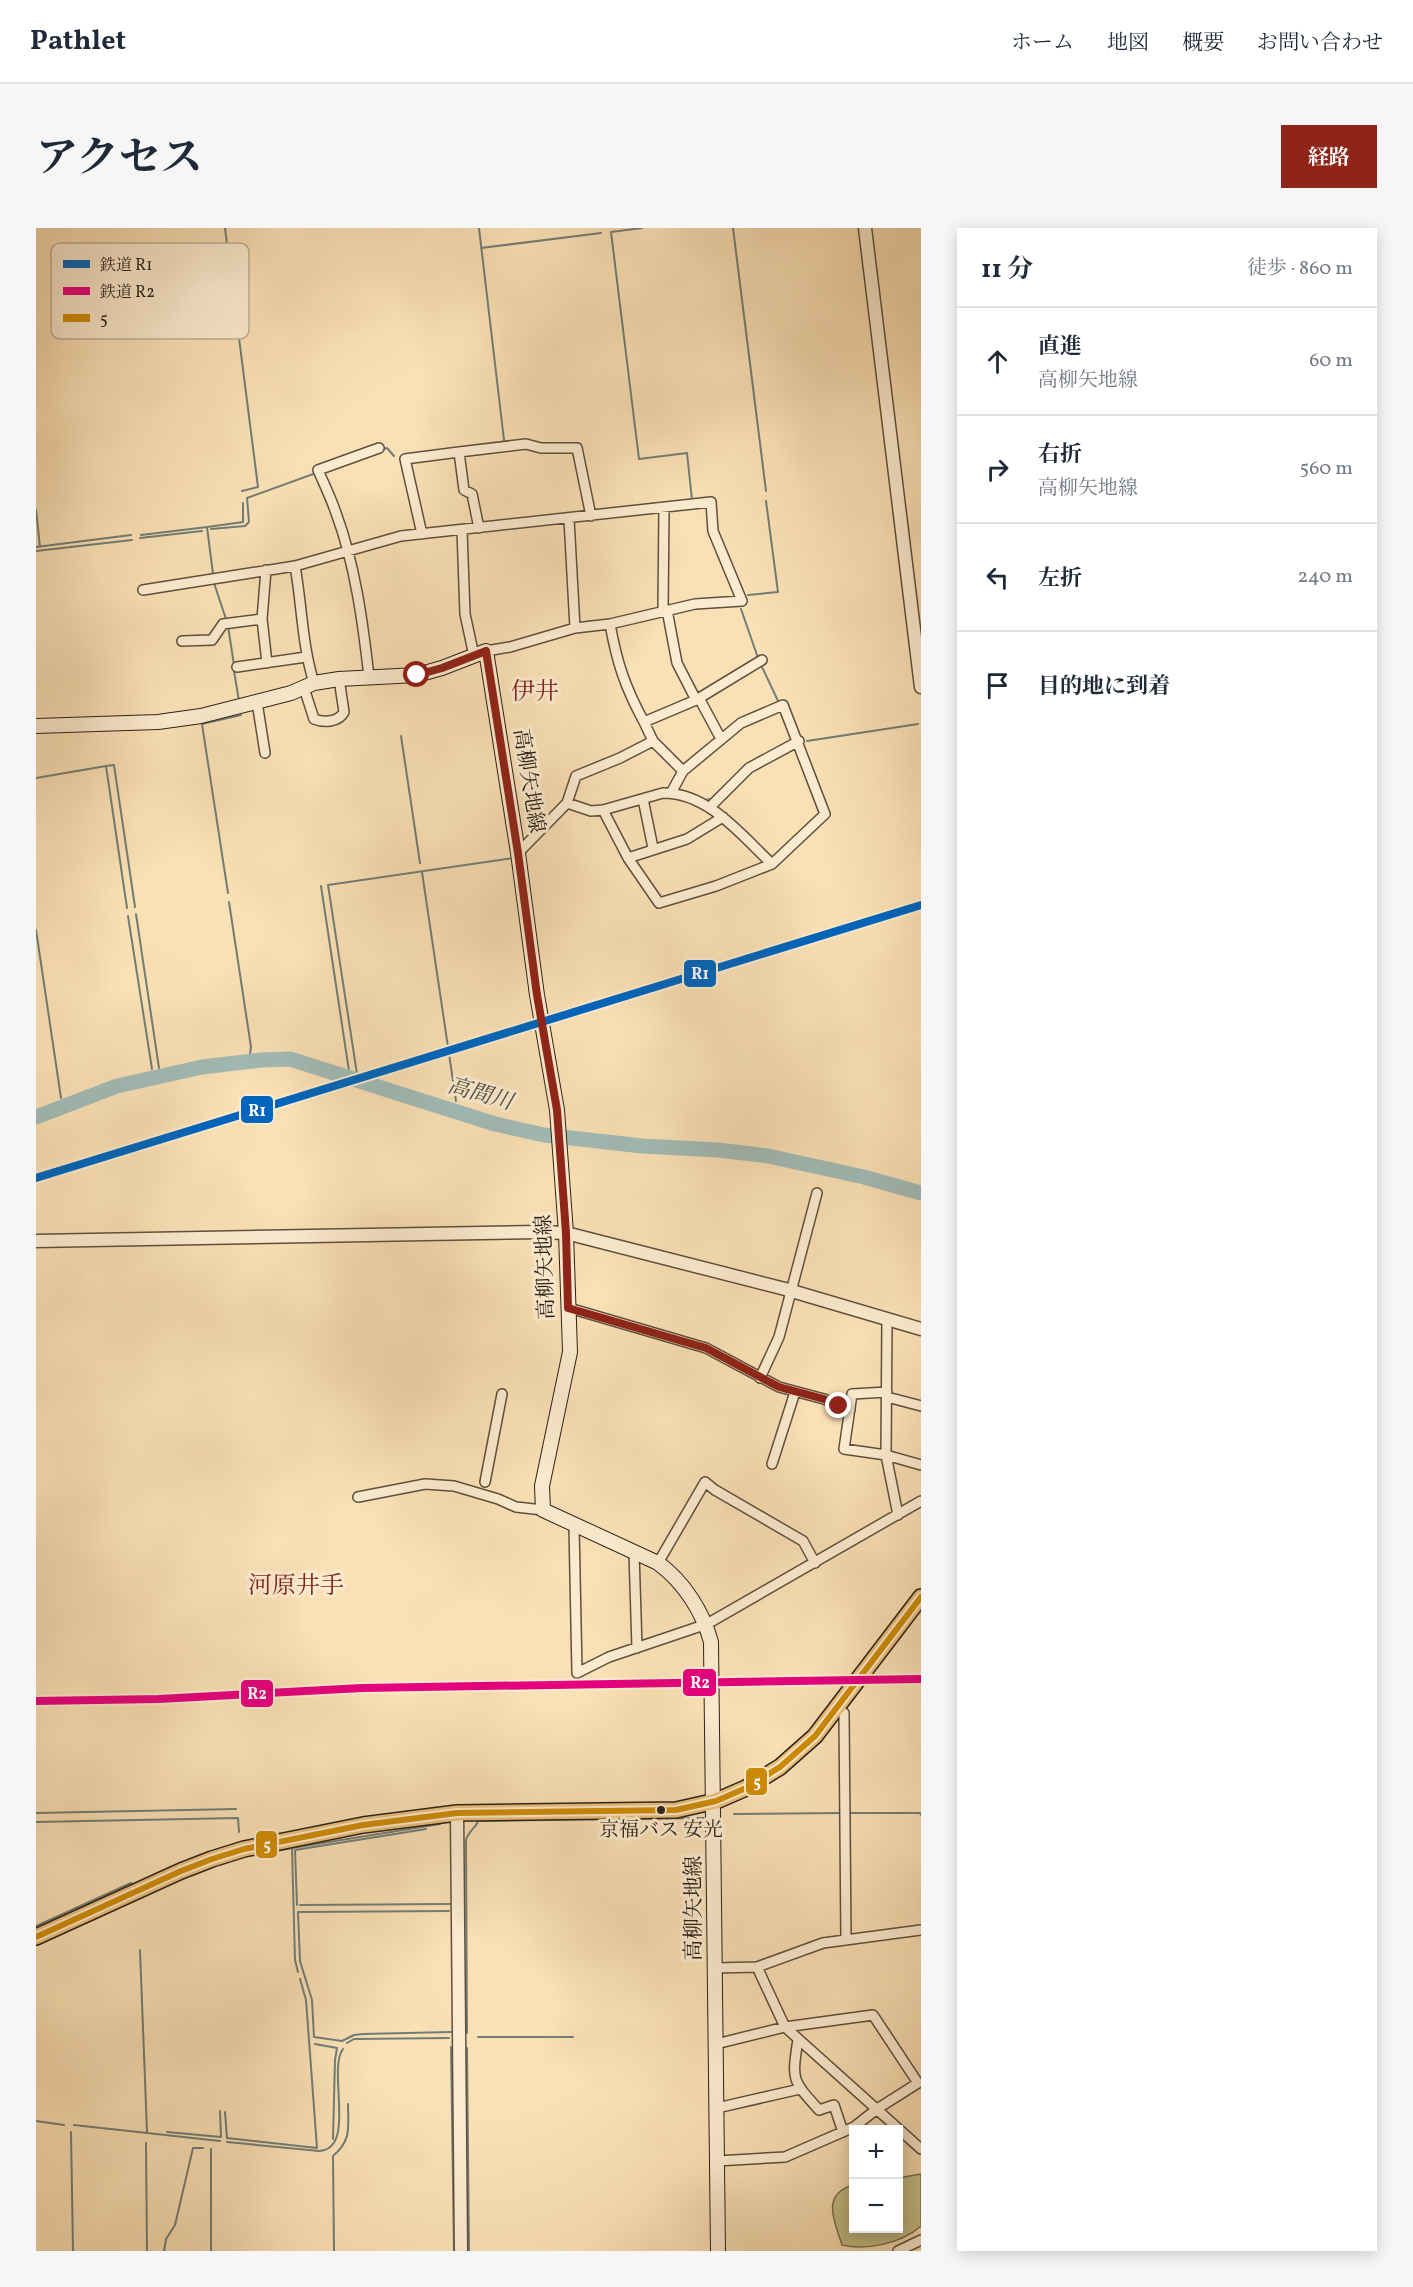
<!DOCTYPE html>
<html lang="ja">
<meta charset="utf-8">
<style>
:root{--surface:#fff;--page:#f6f6f7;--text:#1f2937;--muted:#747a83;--line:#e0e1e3;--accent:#8f2418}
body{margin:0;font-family:Vollkorn,"Noto Serif JP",serif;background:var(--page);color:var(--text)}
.controls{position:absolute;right:18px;bottom:18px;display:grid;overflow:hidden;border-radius:0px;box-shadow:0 3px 15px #0003}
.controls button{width:54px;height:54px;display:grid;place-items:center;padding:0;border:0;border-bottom:2px solid var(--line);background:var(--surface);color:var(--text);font:30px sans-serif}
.stop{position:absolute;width:18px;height:18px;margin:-14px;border:4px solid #8f2418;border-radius:50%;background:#fff}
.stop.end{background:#8f2418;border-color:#fff;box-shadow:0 2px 6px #0008}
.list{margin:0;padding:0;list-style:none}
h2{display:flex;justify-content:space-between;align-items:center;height:78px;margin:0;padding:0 24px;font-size:26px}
h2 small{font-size:20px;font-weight:400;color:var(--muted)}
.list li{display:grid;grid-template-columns:39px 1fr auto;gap:18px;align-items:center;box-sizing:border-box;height:108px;padding:0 24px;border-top:2px solid var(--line)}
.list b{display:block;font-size:22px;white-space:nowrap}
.list p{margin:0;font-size:20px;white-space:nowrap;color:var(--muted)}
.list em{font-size:20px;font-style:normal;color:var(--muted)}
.icon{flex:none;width:33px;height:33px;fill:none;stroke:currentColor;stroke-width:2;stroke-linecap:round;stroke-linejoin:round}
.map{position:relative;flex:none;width:885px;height:2023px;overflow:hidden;border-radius:0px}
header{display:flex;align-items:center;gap:36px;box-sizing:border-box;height:84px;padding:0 30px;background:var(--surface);border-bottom:2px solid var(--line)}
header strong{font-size:28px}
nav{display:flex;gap:33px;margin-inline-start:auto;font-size:21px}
.intro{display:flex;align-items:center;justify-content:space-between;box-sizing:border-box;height:144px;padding:0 36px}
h1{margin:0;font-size:42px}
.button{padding:15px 27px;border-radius:0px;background:var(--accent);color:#fff;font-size:21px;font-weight:700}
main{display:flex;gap:36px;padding:0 36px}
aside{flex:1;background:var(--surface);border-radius:0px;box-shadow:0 3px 15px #0003}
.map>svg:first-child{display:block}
.green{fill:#c6c088;stroke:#787050;stroke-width:1.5}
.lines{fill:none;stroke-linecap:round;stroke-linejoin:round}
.stream{stroke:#717d76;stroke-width:2}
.river{stroke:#a1bbb6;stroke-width:15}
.minor-casing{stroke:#5d503e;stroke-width:12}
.tertiary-casing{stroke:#5d503e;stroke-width:15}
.secondary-casing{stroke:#292017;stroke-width:16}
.primary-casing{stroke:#292017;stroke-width:18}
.minor{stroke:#fcebcf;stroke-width:9}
.tertiary{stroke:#fcebcf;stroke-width:12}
.secondary{stroke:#fcebcf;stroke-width:14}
.primary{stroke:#edc07a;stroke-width:15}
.bus-1-casing{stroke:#fcebcf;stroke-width:10}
.bus-1{stroke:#ce8b05;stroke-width:6}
.rail-1-casing{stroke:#fcebcf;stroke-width:12}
.rail-2-casing{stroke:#fcebcf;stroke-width:12}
.rail-1{stroke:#0065bd;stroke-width:8}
.rail-2{stroke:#e5007d;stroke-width:8}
.route{stroke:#8f2418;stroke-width:8}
.bus-dot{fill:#292017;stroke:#fcebcf;stroke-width:2}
.labels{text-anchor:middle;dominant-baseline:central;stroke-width:6;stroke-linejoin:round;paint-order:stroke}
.bus-label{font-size:20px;fill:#292017;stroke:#fcebcf}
.street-label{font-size:21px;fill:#292017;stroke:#fcebcf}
.water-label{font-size:22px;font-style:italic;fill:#4d4e47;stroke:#fcebcf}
.quarter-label{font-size:24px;fill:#7a1f14;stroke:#fcebcf}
.key{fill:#fcebcf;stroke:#bdae98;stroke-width:1.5}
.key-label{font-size:16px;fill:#292017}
.line-badge{stroke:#fcebcf;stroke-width:2}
.badge-label{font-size:16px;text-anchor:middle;font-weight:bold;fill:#fff}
</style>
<header>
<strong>Pathlet</strong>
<nav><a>ホーム</a><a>地図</a><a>概要</a><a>お問い合わせ</a></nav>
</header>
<div class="intro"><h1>アクセス</h1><a class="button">経路</a></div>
<main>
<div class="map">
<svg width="885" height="2023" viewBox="0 0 885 2023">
<rect width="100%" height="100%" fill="#fae0b5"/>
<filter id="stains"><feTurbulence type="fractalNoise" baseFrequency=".00333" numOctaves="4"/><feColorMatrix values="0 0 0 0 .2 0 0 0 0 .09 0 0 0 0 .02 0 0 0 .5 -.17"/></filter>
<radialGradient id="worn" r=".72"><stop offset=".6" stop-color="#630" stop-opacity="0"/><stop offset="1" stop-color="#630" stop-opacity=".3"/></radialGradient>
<!-- green -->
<path class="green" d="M885,1946V1998C866,2015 831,2023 806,2017C799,1994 784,1967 817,1957L818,2000H862L863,1950Z"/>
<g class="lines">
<!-- stream -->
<path class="stream" d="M189,0L222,259L206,263
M443,0L468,212
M606,0L575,4L603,231L651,225L656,272H659
M697,0L730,263
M445,20L565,5
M347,221L351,220L358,228
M0,282L4,319
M175,301L209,298L213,294L211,270L280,245
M105,307L171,299
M104,310L166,303
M0,319L95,307
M0,323L96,312
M177,346L171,299L207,294V275
M178,355L190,391
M712,367L742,364L730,273
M705,381L722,430
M192,398L198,437
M726,439L743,475
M198,443L203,473
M365,508L384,635
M771,513L882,496
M70,538L78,537L99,679
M0,550L70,538L91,680
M668,572L675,571L700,547
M386,644L420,873
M285,658L313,843
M192,665L166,496L205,487
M193,674L215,819L213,834
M100,686L123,840
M92,688L116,841
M0,702L25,870
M321,846L292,657L477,630
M0,1585L200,1581
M814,1585H884L885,1587
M698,1586L806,1585
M0,1594L202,1590L203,1604
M256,1620L404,1596
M230,1625L256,1620L259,1732L262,1744
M261,1677L259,1622L390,1601
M264,1677L414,1676
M413,1683L262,1684L264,1733L276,1772L278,1809L306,1813L318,1807L327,1806L415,1804
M0,1698L95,1655
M104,1722L111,1904
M431,1805L430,1612C432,1603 441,1599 442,1593L668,1590
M442,1809H537
M311,1815L318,1811L413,1810
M279,1816L301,1820L299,1832L297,1911
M415,1819L418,2023
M431,1820L433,2023
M189,1884L191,1910L281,1920L270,1772L264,1751
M0,1893L28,1897
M38,1897L184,1913
M35,1904L37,2023
M131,1904L185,1909L184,1883
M191,1914L283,1923C321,1921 291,1842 307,1821
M110,1915L111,2023
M175,1921V2023
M128,2023L130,2011L139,1997L157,1920H167
M298,2023L297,1928C316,1912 312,1899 312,1876"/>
<!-- river -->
<path class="river" d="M0,889L81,858L166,839L225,832L254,831L459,896L508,907L606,918L682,922L732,928L828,949L885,965"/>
<!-- minor casing -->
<g class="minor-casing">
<path id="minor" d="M423,224L490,216L505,220H541L555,288
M533,291L539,400
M426,302L429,386L438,428
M386,306L369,231L423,224L428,262L436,266L443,300
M259,338C266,377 266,417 278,455
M230,342L226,391L231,435
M107,362L259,338L365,308L675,274L677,303L706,373L659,376L574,396L539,400L474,419L450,423
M627,382L628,280
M631,382L641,435L660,472
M574,396C581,435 589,459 608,494
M146,413L176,412L187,396L226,391
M201,439L270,429
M333,449C327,395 319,336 300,285C295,270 288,256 282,242L343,220
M268,460L278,491C288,495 303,494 308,484L303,451
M663,470L685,511
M221,474L229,525
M647,543L617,513L608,494L660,472L726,432
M607,571L617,620
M531,575L540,548L584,530L617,513
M675,578L713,540L763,513
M567,582L592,630L623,675L680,658L736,636L789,586L747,477L705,495L647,543L635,565
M482,625L531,575L555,583L567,582L627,565C673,565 705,607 736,636
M592,630L651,611L687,589
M533,1080L670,1120L743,1159L788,1171L814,1182
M851,1091L850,1227L885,1237
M724,1150L743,1109L781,965
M851,1164L816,1166L808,1221L850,1227L862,1287
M851,1169L885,1178
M736,1236L759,1164
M449,1254L466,1166
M322,1269L389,1256L418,1258L462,1271L480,1279L507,1282
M538,1298L541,1445
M598,1324L601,1420
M622,1335L669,1254L679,1262L767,1313L779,1335
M541,1445L573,1429L671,1396L885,1273
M808,1485L810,1712
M721,1739L787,1715L885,1702
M679,1740L721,1739L749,1799L885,1921
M762,1811C756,1852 755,1851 783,1882L798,1877L807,1904
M680,1816L749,1799L837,1787L882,1855L841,1881L818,1899L749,1929L681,1933
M681,1880L764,1861
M862,2023L885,2012"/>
</g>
<!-- tertiary casing -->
<g class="tertiary-casing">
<path id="tertiary" d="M829,0L885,459
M0,1013L503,1004L530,1005L749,1061L885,1101
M421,1585L425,2023"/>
</g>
<!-- secondary casing -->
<g class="secondary-casing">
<path id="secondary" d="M0,498L122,494L165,488L255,465L278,455L303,451L381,447L406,440L450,423L482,625L501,767L521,882L530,1005L534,1124L506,1258L507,1282L622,1335C648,1354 667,1384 675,1414L682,2023"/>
</g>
<!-- primary casing -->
<g class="primary-casing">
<path id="primary" d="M0,1709L145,1643L176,1631L208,1621L327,1597L421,1585L640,1582L680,1573L710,1560L744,1539L779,1508L885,1369"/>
</g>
<!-- minor -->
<use href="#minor" class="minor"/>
<!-- tertiary -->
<use href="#tertiary" class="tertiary"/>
<!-- secondary -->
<use href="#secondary" class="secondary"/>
<!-- primary -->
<use href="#primary" class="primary"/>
<!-- bus-1 casing -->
<g class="bus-1-casing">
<path id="bus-1" d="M0,1709L145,1643L176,1631L208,1621L327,1597L421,1585L640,1582L680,1573L710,1560L744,1539L779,1508L885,1369"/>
</g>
<!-- bus-1 -->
<use href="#bus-1" class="bus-1"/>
<!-- rail-1 casing -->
<g class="rail-1-casing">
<path id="rail-1" d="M0,950L885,677"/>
</g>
<!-- rail-2 casing -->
<g class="rail-2-casing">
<path id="rail-2" d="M0,1473L123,1471L326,1460L885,1451"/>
</g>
<!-- rail-1 -->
<use href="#rail-1" class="rail-1"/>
<!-- rail-2 -->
<use href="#rail-2" class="rail-2"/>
</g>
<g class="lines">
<!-- route -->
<path class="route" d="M381,447L406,440L450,423L482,625L501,767L521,882L530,1005L532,1080L670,1120L743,1159L788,1171L803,1178"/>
</g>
<!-- markers -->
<circle class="bus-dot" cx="625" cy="1582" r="5"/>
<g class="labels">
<!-- bus labels -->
<g class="bus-label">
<text x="625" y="1603">京福バス 安光</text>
</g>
<!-- street labels -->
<g class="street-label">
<text transform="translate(492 553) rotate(81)">高柳矢地線</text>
<text transform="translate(510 1039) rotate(-92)">高柳矢地線</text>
<text transform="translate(658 1680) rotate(-90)">高柳矢地線</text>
</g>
<!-- water labels -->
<g class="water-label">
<text transform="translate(444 867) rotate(16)">高間川</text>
</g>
<!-- quarter labels -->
<g class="quarter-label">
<text x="499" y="465">伊井</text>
<text x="260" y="1359">河原井手</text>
</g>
</g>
<!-- legend -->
<rect x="15" y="15" width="198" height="96" rx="9" class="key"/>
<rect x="27" y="32" width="27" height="8" fill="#0065bd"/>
<rect x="27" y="59" width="27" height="8" fill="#e5007d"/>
<rect x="27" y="86" width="27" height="8" fill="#ce8b05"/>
<g class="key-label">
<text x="64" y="42">鉄道 R1</text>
<text x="64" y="69">鉄道 R2</text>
<text x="64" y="96">5</text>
</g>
<g class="line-badge">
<rect x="647" y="731" width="34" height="29" rx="6" fill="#0065bd"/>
<rect x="204" y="867" width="34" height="29" rx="6" fill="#0065bd"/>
<rect x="646" y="1440" width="35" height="29" rx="6" fill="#e5007d"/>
<rect x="204" y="1451" width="34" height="29" rx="6" fill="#e5007d"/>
<rect x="709" y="1539" width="23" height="29" rx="6" fill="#ce8b05"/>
<rect x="219" y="1602" width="23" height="29" rx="6" fill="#ce8b05"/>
</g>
<g class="badge-label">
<text x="664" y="751">R1</text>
<text x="221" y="888">R1</text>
<text x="664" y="1460">R2</text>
<text x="221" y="1471">R2</text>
<text x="721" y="1559">5</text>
<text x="231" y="1622">5</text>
</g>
<rect width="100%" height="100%" filter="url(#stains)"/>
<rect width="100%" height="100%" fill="url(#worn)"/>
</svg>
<div class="controls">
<button>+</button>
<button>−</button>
</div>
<div class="stop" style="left:381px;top:447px"></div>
<div class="stop end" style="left:803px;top:1178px"></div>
</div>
<aside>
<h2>11 分<small>徒歩 · 860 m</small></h2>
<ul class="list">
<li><svg class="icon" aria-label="ahead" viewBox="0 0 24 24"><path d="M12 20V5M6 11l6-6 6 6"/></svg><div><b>直進</b><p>高柳矢地線</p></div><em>60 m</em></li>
<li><svg class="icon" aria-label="right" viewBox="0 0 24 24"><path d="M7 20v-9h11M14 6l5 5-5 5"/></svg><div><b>右折</b><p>高柳矢地線</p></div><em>560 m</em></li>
<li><svg class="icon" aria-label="left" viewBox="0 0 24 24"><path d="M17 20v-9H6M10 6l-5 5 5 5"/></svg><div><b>左折</b></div><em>240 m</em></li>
<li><svg class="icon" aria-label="arrive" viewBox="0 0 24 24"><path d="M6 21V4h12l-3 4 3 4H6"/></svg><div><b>目的地に到着</b></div></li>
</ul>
</aside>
</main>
